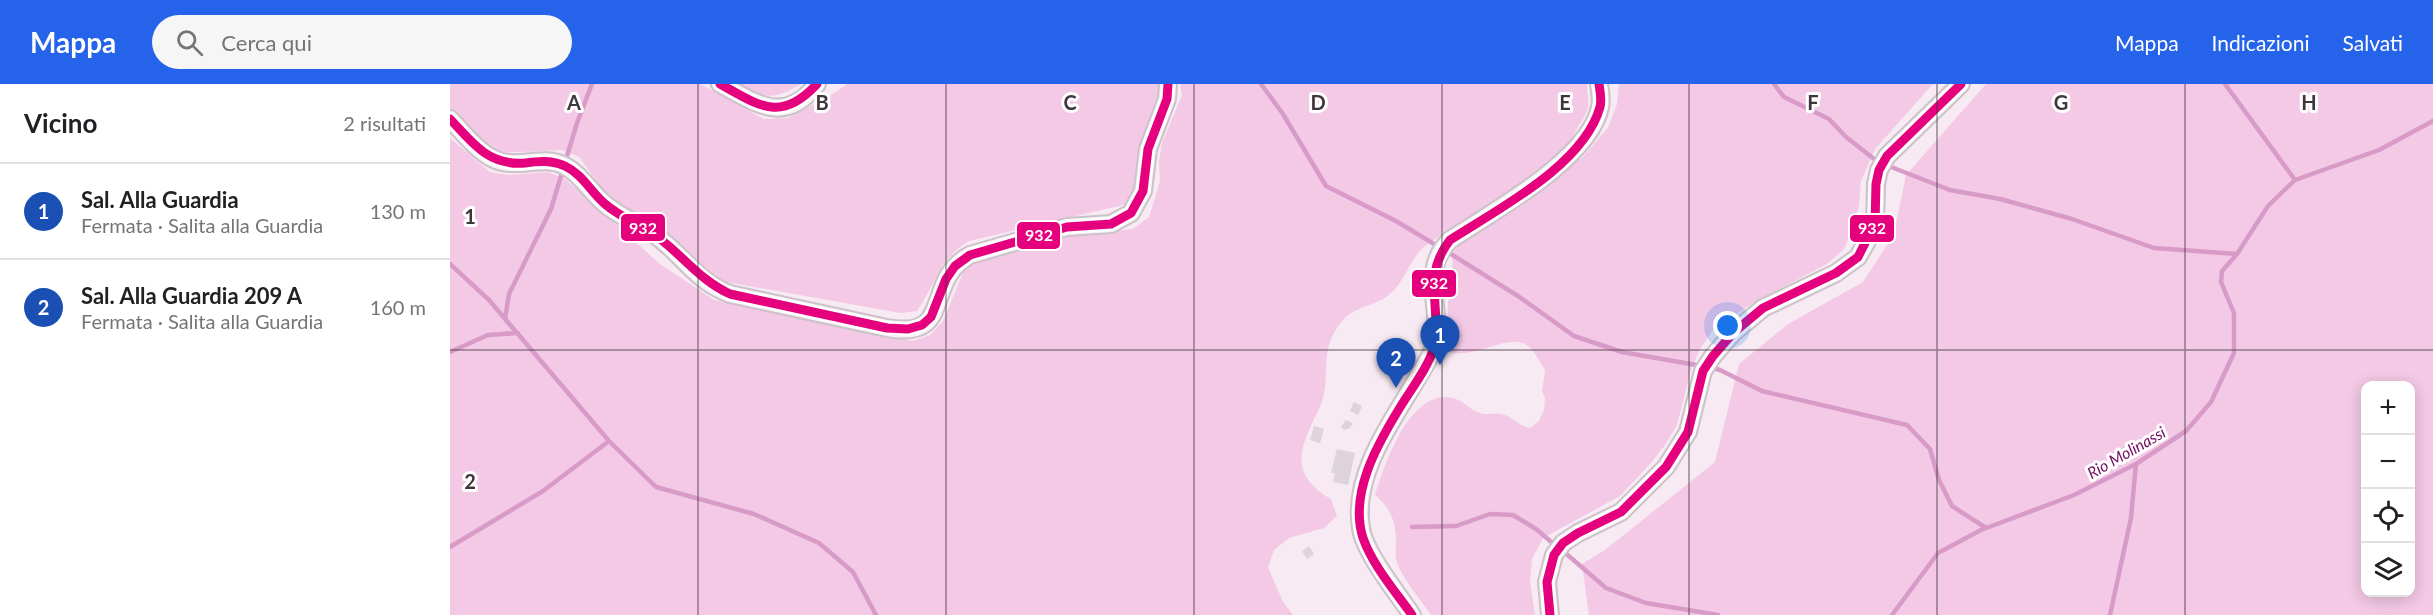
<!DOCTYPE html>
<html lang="it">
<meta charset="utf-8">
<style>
:root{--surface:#fff;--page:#f6f6f6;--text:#202124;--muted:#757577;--line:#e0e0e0;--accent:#2563eb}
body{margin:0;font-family:Lato,sans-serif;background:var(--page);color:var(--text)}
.controls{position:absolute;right:18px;bottom:18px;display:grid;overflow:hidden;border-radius:12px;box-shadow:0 3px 15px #0003}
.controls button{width:54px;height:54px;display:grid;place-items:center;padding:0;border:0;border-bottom:2px solid var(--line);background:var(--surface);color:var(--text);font:30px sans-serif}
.you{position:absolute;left:1278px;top:242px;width:21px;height:21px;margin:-15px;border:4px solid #fff;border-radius:50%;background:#1a73e8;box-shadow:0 0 0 9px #1a73e833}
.badge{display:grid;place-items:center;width:39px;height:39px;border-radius:50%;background:var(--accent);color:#fff;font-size:20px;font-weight:700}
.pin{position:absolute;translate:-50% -50px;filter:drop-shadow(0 2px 3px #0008)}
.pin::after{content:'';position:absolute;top:32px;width:21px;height:18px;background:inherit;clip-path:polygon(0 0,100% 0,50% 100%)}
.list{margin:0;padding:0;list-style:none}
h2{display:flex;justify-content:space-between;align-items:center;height:78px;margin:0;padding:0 24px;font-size:26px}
h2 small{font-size:20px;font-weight:400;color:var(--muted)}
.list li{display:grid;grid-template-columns:39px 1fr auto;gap:18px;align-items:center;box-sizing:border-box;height:96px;padding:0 24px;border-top:2px solid var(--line)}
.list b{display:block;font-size:22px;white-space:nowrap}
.list p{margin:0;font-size:20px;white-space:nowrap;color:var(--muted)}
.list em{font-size:20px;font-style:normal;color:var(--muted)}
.icon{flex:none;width:33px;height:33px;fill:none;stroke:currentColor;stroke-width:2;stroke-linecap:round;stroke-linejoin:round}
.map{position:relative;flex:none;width:1983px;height:531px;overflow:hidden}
header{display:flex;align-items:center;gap:36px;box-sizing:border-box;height:84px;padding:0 30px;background:var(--accent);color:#fff}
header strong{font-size:28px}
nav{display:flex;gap:33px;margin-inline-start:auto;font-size:21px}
.search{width:420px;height:54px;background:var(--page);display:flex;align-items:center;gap:15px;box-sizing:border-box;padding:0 21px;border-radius:33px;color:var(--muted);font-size:22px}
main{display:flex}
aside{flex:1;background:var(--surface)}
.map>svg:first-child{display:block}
.green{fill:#f3c9e6;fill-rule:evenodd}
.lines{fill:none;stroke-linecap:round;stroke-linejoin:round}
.stream{stroke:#d89bc8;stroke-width:4.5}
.building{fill:#ddd3da}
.secondary-casing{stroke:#ccc2c9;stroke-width:20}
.secondary{stroke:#f6f2f5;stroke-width:16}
.bus-1-casing{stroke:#fff;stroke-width:14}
.bus-1{stroke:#e5007d;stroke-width:9}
.grid{fill:none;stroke:#3f363c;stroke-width:1.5;stroke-opacity:0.55}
.labels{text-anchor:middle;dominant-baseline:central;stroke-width:6;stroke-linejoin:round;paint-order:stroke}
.water-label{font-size:16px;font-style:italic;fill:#720f60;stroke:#fff}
.grid-label{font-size:20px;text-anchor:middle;font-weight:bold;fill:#3f363c;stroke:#fff;stroke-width:6;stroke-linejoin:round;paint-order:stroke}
.line-badge{stroke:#fff;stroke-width:2}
.badge-label{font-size:16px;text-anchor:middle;font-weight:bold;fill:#fff}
</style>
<header>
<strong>Mappa</strong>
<div class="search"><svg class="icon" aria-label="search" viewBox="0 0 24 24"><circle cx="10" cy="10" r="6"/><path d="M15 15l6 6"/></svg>Cerca qui</div>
<nav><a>Mappa</a><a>Indicazioni</a><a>Salvati</a></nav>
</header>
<main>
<aside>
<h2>Vicino<small>2 risultati</small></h2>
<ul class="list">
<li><span class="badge" style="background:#1a4fb4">1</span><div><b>Sal. Alla Guardia</b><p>Fermata · Salita alla Guardia</p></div><em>130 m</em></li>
<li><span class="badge" style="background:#1a4fb4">2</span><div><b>Sal. Alla Guardia 209 A</b><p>Fermata · Salita alla Guardia</p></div><em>160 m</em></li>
</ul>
</aside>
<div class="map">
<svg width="1983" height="531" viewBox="0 0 1983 531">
<rect width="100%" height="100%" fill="#f7eaf3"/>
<!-- green -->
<path class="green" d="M0,0H250L314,35L338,34L381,11L397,0H710V4L693,56L685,108L673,121L519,157C489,175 486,199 467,227L450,229L277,198L251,185L213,143L162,118L129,73L112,66L49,69L41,65L0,25Z
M287,0H351C324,16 314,15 287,0Z
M730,0H1137C1137,7 1139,16 1138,23C1137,30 1131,37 1128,43C1103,93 1048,117 1002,145C993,151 983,155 975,162C960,174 955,198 940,210C926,222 905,222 893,236C866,266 883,294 870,323C851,362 836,389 881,415L887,432L874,444L839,454L824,466L818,483L833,518L843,531H0V54L40,88L58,91L97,88L114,94L210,180L264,216L463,257L480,251L493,237L515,184L531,176L563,166L626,151L683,145L699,133L710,97L709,78L712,59L732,11Z
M1169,0H1483L1425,65L1411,97L1409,121L1404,143L1394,165L1377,180L1301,220L1263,246L1250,265L1241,286L1227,341L1215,361L1201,379L1170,412L1093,454L1082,475L1080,497L1085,531H981C971,516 950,492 946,475C945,469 946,462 946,456C946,438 940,423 925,411C935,379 961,300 1006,315C1013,317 1019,324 1025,327C1037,333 1041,328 1052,330C1063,333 1069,342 1080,344L1089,337L1094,326L1095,314L1092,307L1095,286C1090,278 1084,265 1075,260C1054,250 1024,277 997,267L998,219L1003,195L1002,171L1008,161L1016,153L1133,73L1159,42L1167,20Z
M1536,0H1983V531H1139L1132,480L1155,466L1265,378L1289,280L1338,240L1413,198L1444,150L1456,91ZM1916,302H1960V508H1916Z"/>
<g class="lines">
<!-- stream -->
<path class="stream" d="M811,0L833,30L876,102L946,137L989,163
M1324,0L1334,13L1379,35L1396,53L1428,78
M1775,0L1845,96
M1436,81L1500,106L1550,115L1622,135L1704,164L1787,170
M996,167L1068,212L1124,252L1172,268L1252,282
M0,180L39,216L159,357L206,403L304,430L369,459L403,488L426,531
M55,235L59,210L101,125L127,39L142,0
M0,268L38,251L68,249
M1260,283L1270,286L1312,307L1457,341L1480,365L1489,396L1502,422L1536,444
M962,443L1006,442L1040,430L1063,431L1086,445L1106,462
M0,463L93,407L159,357
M1113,467L1156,504L1196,519L1268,531
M1442,531L1488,469L1531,446L1624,411L1686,380L1736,347L1761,318L1784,269V229L1771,198L1772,187L1787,170L1818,122L1845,96L1929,66L1983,37
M1660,531L1681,434L1686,380"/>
</g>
<!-- building -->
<path class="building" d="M936,273L944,282L935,289L927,279Z
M904,318L912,322L908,331L900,327Z
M896,336L903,339L900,344L895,346L891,343Z
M864,342L874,345L870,359L860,356Z
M887,365L905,369L898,401L883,398L885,389H881Z
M859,462L864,470L857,475L852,467Z"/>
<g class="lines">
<!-- secondary casing -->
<g class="secondary-casing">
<path id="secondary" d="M270,0C306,19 335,42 367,0
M0,35C14,49 32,74 52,78C73,83 95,71 115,82C131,90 141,109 155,120C171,134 192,141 209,154C236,175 246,197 280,210L437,244C506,256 472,197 520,171L617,143L661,140L681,129L693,107L698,65L717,15L718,0
M962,531C948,510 914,468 911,444C900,379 961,315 986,260C991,223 970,185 1000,156C1042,128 1140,75 1150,23C1152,15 1150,8 1149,0
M1100,531L1097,498L1104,471L1113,459L1128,449L1171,428L1216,383L1238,348L1253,287L1263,272L1283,249L1313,224L1386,189L1408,173L1420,152L1425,139L1426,100L1429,86L1437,72L1511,0"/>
</g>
<!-- secondary -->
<use href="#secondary" class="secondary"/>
<!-- bus-1 casing -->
<g class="bus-1-casing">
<path id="bus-1" d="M270,0C310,22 331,39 367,0
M0,35C23,59 38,82 75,79C89,77 102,76 115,82C132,90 141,108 155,120C171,134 192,141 209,154C234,173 251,197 280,210L437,244L458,245L472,241L481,233L496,195L505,182L520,171L617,143L661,140L681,129L693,107L698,65L717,15L718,0
M962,531C945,507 923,482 913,454C899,410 927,361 949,325C961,305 978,284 985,261C988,255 987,246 986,239C985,206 978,184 1000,156C1048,125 1134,81 1150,23C1152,16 1150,7 1149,0
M1100,531L1097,498L1104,471L1113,459L1128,449L1171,428L1216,383L1238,348L1253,287L1263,272L1283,249L1313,224L1386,189L1408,173L1425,139L1426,100L1429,86L1437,72L1511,0"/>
</g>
<!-- bus-1 -->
<use href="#bus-1" class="bus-1"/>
</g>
<!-- grid -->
<path class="grid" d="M248,0V531M496,0V531M744,0V531M992,0V531M1239,0V531M1487,0V531M1735,0V531M0,266H1983"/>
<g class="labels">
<!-- water labels -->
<g class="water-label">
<text transform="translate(1676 368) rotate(-30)">Rio Molinassi</text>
</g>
</g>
<g class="grid-label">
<text x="124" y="26">A</text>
<text x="372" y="26">B</text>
<text x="620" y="26">C</text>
<text x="868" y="26">D</text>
<text x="1115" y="26">E</text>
<text x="1363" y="26">F</text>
<text x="1611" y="26">G</text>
<text x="1859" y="26">H</text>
<text x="20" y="140">1</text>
<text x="20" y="405">2</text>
</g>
<g class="line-badge">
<rect x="170" y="129" width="46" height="29" rx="6" fill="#e5007d"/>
<rect x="1399" y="130" width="46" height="29" rx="6" fill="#e5007d"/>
<rect x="566" y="137" width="45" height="29" rx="6" fill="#e5007d"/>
<rect x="961" y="185" width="46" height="29" rx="6" fill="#e5007d"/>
</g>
<g class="badge-label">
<text x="193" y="150">932</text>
<text x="1422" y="150">932</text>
<text x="589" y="157">932</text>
<text x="984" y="205">932</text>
</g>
</svg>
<div class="controls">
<button>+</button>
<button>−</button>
<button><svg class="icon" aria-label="locate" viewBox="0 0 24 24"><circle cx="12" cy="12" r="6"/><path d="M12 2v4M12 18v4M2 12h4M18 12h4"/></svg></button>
<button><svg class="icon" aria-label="layers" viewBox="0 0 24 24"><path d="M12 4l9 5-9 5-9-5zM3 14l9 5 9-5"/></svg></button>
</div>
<div class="you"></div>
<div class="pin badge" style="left:990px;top:281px;background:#1a4fb4">1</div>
<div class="pin badge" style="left:946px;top:304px;background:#1a4fb4">2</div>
</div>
</main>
